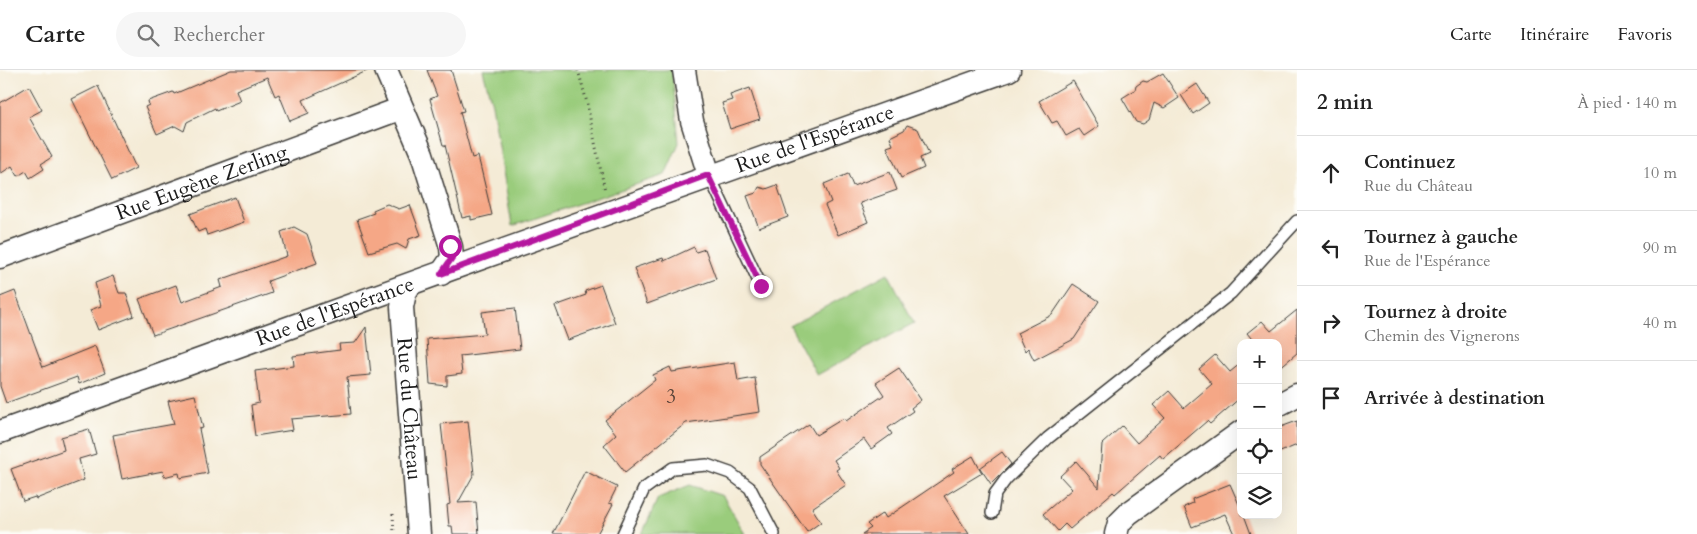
<!DOCTYPE html>
<html lang="fr">
<meta charset="utf-8">
<style>
:root{--surface:#fff;--page:#f6f6f6;--text:#222;--muted:#767676;--line:#e0e0e0}
body{margin:0;font-family:Cardo,serif;background:var(--page);color:var(--text)}
.controls{position:absolute;right:15px;bottom:15px;display:grid;overflow:hidden;border-radius:10px;box-shadow:0 5px 20px #0002}
.controls button{width:45px;height:45px;display:grid;place-items:center;padding:0;border:0;border-bottom:1px solid var(--line);background:var(--surface);color:var(--text);font:25px sans-serif}
.stop{position:absolute;width:15px;height:15px;margin:-11px;border:4px solid #b5179e;border-radius:50%;background:#fff}
.stop.end{background:#b5179e;border-color:#fff;box-shadow:0 1px 5px #0008}
.list{margin:0;padding:0;list-style:none}
h2{display:flex;justify-content:space-between;align-items:center;height:65px;margin:0;padding:0 20px;font-size:21px}
h2 small{font-size:16px;font-weight:400;color:var(--muted)}
.list li{display:grid;grid-template-columns:32px 1fr auto;gap:15px;align-items:center;box-sizing:border-box;height:75px;padding:0 20px;border-top:1px solid var(--line)}
.list b{display:block;font-size:19px;white-space:nowrap}
.list p{margin:0;font-size:16px;white-space:nowrap;color:var(--muted)}
.list em{font-size:16px;font-style:normal;color:var(--muted)}
.icon{flex:none;width:28px;height:28px;fill:none;stroke:currentColor;stroke-width:2;stroke-linecap:round;stroke-linejoin:round}
.map{position:relative;flex:none;width:1297px;height:464px;overflow:hidden}
header{display:flex;align-items:center;gap:30px;box-sizing:border-box;height:70px;padding:0 25px;background:var(--surface);border-bottom:1px solid var(--line)}
header strong{font-size:24px}
nav{display:flex;gap:28px;margin-inline-start:auto;font-size:18px}
.search{width:350px;height:45px;background:var(--page);display:flex;align-items:center;gap:12px;box-sizing:border-box;padding:0 18px;border-radius:28px;color:var(--muted);font-size:19px}
main{display:flex}
aside{flex:1;background:var(--surface)}
.map>svg:first-child{display:block}
.green{fill:#9acc7b;stroke:#5b744c}
.building{fill:#f5a786}
.lines{fill:none;stroke-linecap:round;stroke-linejoin:round}
.lane-casing{stroke:#3c3b38;stroke-width:14}
.street-casing{stroke:#3c3b38;stroke-width:25}
.path{stroke:#3c3b38;stroke-width:3;stroke-dasharray:1 4;stroke-linecap:butt}
.lane{stroke:#fff;stroke-width:11}
.street{stroke:#fff;stroke-width:22}
.route{stroke:#b5179e;stroke-width:6}
.labels{text-anchor:middle;dominant-baseline:central;stroke-width:5;stroke-linejoin:round;paint-order:stroke}
.number-label{font-size:19px;fill:#523f36}
.street-label{font-size:21px;fill:#1c1c1c;stroke:#fdfcf7}
</style>
<header>
<strong>Carte</strong>
<div class="search"><svg class="icon" aria-label="search" viewBox="0 0 24 24"><circle cx="10" cy="10" r="6"/><path d="M15 15l6 6"/></svg>Rechercher</div>
<nav><a>Carte</a><a>Itinéraire</a><a>Favoris</a></nav>
</header>
<main>
<div class="map">
<svg width="1297" height="464" viewBox="0 0 1297 464">
<rect width="100%" height="100%" fill="#fdfcf7"/>
<filter id="ink" filterUnits="userSpaceOnUse"><feTurbulence type="fractalNoise" baseFrequency=".02" numOctaves="2"/><feDisplacementMap in="SourceGraphic" scale="10" xChannelSelector="R" yChannelSelector="G"/><feConvolveMatrix kernelMatrix="1 2 1 2 8 2 1 2 1" color-interpolation-filters="sRGB"/></filter>
<filter id="wash" filterUnits="userSpaceOnUse"><feTurbulence type="fractalNoise" baseFrequency=".0096" numOctaves="4" result="noise"/><feDisplacementMap in="SourceGraphic" scale="20" xChannelSelector="R" yChannelSelector="G"/><feGaussianBlur stdDeviation="1.12" result="paint"/><feColorMatrix in="noise" values="0 0 0 0 0 0 0 0 0 0 0 0 0 0 0 0 0 1.4 0 .05"/><feComposite in="paint" operator="in"/></filter>
<g filter="url(#wash)">
<rect width="100%" height="100%" fill="#f4ebd6"/>
<!-- green -->
<path class="green" d="M483,0H672L679,73L665,105L512,156L492,34Z
M888,203L914,253L817,305L790,256Z
M690,415L723,426L745,464H642L658,428Z"/>
<g id="blocks">
<!-- building -->
<path class="building" d="M231,0H369L303,30L309,43L290,51L279,24L275,26L267,7L236,20L240,31L216,41L215,38L187,52L184,61L175,56L157,64L145,37L149,35L148,31L173,22L174,24Z
M427,0H451L464,41L460,42L472,88L478,86L492,145L471,150V146L462,148L445,75H443L430,29L437,26Z
M1163,3L1179,28L1164,38L1154,33L1149,50L1143,54L1136,52L1122,28L1135,20L1136,16L1143,11L1147,12Z
M1073,11L1099,56L1084,66L1079,59L1066,66L1057,51L1052,53L1039,31Z
M1197,14L1209,33L1193,44L1181,25Z
M29,16L42,40L29,47L52,87L41,94L44,99L30,108L26,101L18,106L12,96L0,104V33Z
M98,16L136,98L112,110L72,29Z
M750,18L760,49L730,59L722,33L732,30L730,25Z
M907,55L918,59L929,84L920,88L924,98L901,108L887,77L893,75L890,67L904,60Z
M890,102L897,120L860,133L868,152L838,165L825,135L831,132L824,114L848,104L853,116Z
M777,115L788,147L759,158L747,126L756,123L759,117L766,119Z
M235,127L244,152L207,165L205,159L198,162L190,144Z
M387,134L399,139L410,135L421,165L409,169L406,179L397,174L369,182L357,149L374,143L373,140Z
M294,157L307,164L317,193L268,211L272,223L153,265L139,229L176,215L182,232L222,217L220,210L287,186L281,162Z
M694,177L696,182L705,179L716,209L647,234L634,198L663,188L664,191Z
M113,206L119,223H126L134,246L98,260L90,240L101,236L95,213Z
M1073,214L1099,231L1074,269L1034,290L1028,278L1025,281L1017,263L1052,245Z
M601,215L615,253L568,270L555,236L586,225L585,221Z
M15,221L43,297L95,276L105,303L79,314L77,307L6,333L0,316V227Z
M515,238L520,279L460,286L462,304L447,306V316L430,314L427,269L485,264L482,242Z
M1297,240V283L1278,299V273H1255L1247,263L1262,251L1271,261Z
M366,257L371,305L347,307L351,344L291,349L293,360L255,366L251,335L259,333L255,301L294,296L293,286L340,280L339,274L355,273Z
M1215,285L1230,302L1241,293V327L1210,354L1207,351L1163,389L1160,385L1115,424L1113,422L1070,459L1065,454L1058,461L1043,444L1072,419L1060,406L1076,391L1099,418L1102,374L1122,356L1137,373L1165,348L1153,335L1169,321L1184,338L1212,314L1199,299Z
M735,292L738,311L755,308L760,342L686,353L625,402L604,375L616,364L605,350L655,310L653,305L670,297L672,302Z
M899,298L921,330L911,338L913,341L888,358L892,364L871,379L864,369L834,390L839,398L836,400L846,415L812,438L821,452L807,462L760,394V387L809,354L816,365L844,348L846,351L884,325L876,313Z
M195,325L203,358L199,359L208,403L180,408L179,403L164,407L163,401L122,409L113,365L174,354L168,331Z
M468,351L474,404L458,433L476,432L479,464H453L452,456H449L447,435L450,434L441,354Z
M1297,351V375L1278,383V358Z
M89,359L96,384L79,389L84,410L36,429L35,427L23,431L11,399L64,380L61,367Z
M1002,382L1011,394L991,414L980,398Z
M973,386L982,403L944,426L969,464H862L871,458L867,454L883,443L886,448L954,402L952,399Z
M585,401L617,417L609,433L613,434L597,464H553Z
M1230,414L1241,439V445H1244L1251,464H1234L1225,444L1192,457L1184,437L1193,433L1192,429Z"/>
</g>
</g>
<g filter="url(#ink)">
<use href="#blocks" fill-opacity="0" stroke="#3c3b38" stroke-width="1"/>
<g class="lines">
<!-- lane casing -->
<g class="lane-casing">
<path id="lane" d="M709,105L761,216
M992,443L995,424L1006,409L1048,368L1231,223L1297,151
M623,464L644,419L673,398L707,395L730,403L750,418L774,464"/>
</g>
<!-- street casing -->
<g class="street-casing">
<g id="street">
<path d="M386,0L422,84L451,177L452,188L441,204"/>
<path d="M684,0L692,51L709,105"/>
<path id="s1" d="M0,187L402,38"/>
<path id="s2" d="M410,215L405,223L402,237L419,464"/>
<path d="M1278,335L1297,325"/>
<path id="s3" d="M0,362C336,241 672,118 1009,0"/>
<path d="M1116,464L1119,453L1129,443L1241,362"/>
</g>
</g>
<!-- path -->
<path class="path" d="M578,0L586,29L605,121
M393,444L394,464"/>
<!-- lane -->
<use href="#lane" class="lane"/>
<!-- street -->
<use href="#street" class="street"/>
</g>
</g>
<g class="lines" filter="url(#ink)">
<!-- route -->
<path class="route" d="M450,176L452,188L441,204L708,105L761,216"/>
</g>
<g class="labels">
<!-- number labels -->
<g class="number-label">
<text x="671" y="327">3</text>
</g>
<!-- street labels -->
<g class="street-label">
<text stroke="none"><textPath href="#s3" startOffset="866">Rue de l'Espérance</textPath></text>
<text stroke="none"><textPath href="#s1" startOffset="215">Rue Eugène Zerling</textPath></text>
<text stroke="none"><textPath href="#s3" startOffset="356">Rue de l'Espérance</textPath></text>
<text stroke="none"><textPath href="#s2" startOffset="126">Rue du Château</textPath></text>
</g>
</g>
</svg>
<div class="controls">
<button>+</button>
<button>−</button>
<button><svg class="icon" aria-label="locate" viewBox="0 0 24 24"><circle cx="12" cy="12" r="6"/><path d="M12 2v4M12 18v4M2 12h4M18 12h4"/></svg></button>
<button><svg class="icon" aria-label="layers" viewBox="0 0 24 24"><path d="M12 4l9 5-9 5-9-5zM3 14l9 5 9-5"/></svg></button>
</div>
<div class="stop" style="left:450px;top:176px"></div>
<div class="stop end" style="left:761px;top:216px"></div>
</div>
<aside>
<h2>2 min<small>À pied · 140 m</small></h2>
<ul class="list">
<li><svg class="icon" aria-label="ahead" viewBox="0 0 24 24"><path d="M12 20V5M6 11l6-6 6 6"/></svg><div><b>Continuez</b><p>Rue du Château</p></div><em>10 m</em></li>
<li><svg class="icon" aria-label="left" viewBox="0 0 24 24"><path d="M17 20v-9H6M10 6l-5 5 5 5"/></svg><div><b>Tournez à gauche</b><p>Rue de l'Espérance</p></div><em>90 m</em></li>
<li><svg class="icon" aria-label="right" viewBox="0 0 24 24"><path d="M7 20v-9h11M14 6l5 5-5 5"/></svg><div><b>Tournez à droite</b><p>Chemin des Vignerons</p></div><em>40 m</em></li>
<li><svg class="icon" aria-label="arrive" viewBox="0 0 24 24"><path d="M6 21V4h12l-3 4 3 4H6"/></svg><div><b>Arrivée à destination</b></div></li>
</ul>
</aside>
</main>
